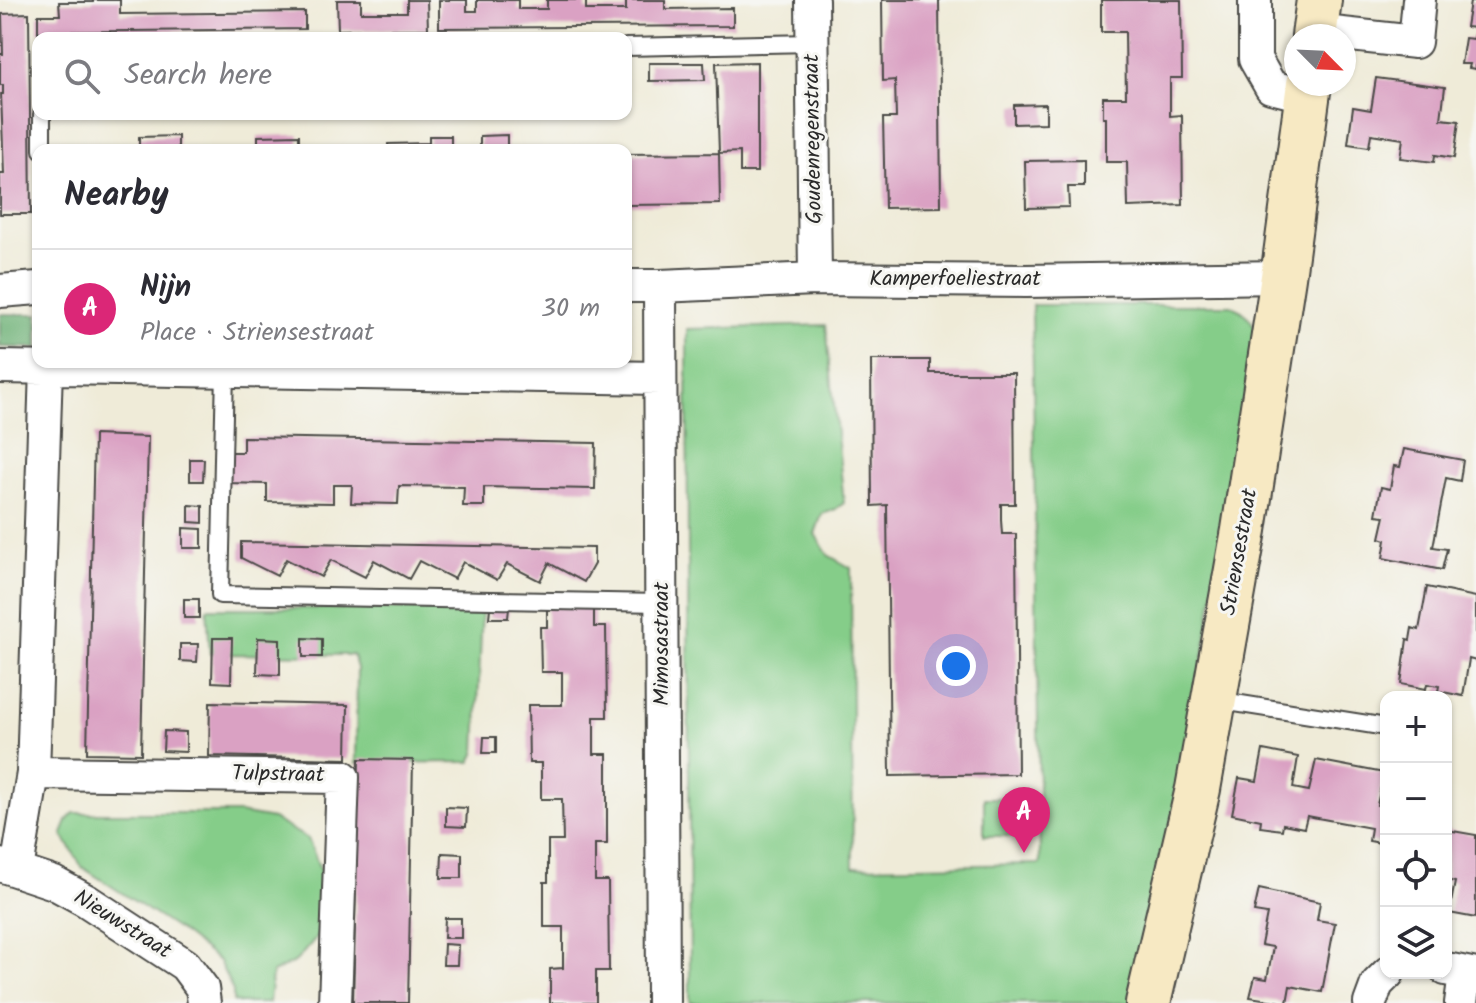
<!DOCTYPE html>
<meta charset="utf-8">
<style>
:root{--surface:#fff;--page:#f7f7f7;--text:#2b2b33;--muted:#7c7c81;--line:#e1e1e2;--accent:#db2777}
body{margin:0;font-family:Kalam,sans-serif;background:var(--page);color:var(--text)}
.controls{position:absolute;right:24px;bottom:24px;display:grid;overflow:hidden;border-radius:16px;box-shadow:0 2px 6px #0004}
.controls button{width:72px;height:72px;display:grid;place-items:center;padding:0;border:0;border-bottom:2px solid var(--line);background:var(--surface);color:var(--text);font:40px sans-serif}
.compass{position:absolute;left:1284px;top:24px;width:72px;height:72px;border-radius:50%;background:var(--surface);box-shadow:0 2px 6px #0004;rotate:114deg}
.you{position:absolute;left:956px;top:666px;width:28px;height:28px;margin:-20px;border:6px solid #fff;border-radius:50%;background:#1a73e8;box-shadow:0 0 0 12px #1a73e833}
.badge{display:grid;place-items:center;width:52px;height:52px;border-radius:50%;background:var(--accent);color:#fff;font-size:26px;font-weight:700}
.pin{position:absolute;translate:-50% -66px;filter:drop-shadow(0 2px 4px #0008)}
.pin::after{content:'';position:absolute;top:42px;width:28px;height:24px;background:inherit;clip-path:polygon(0 0,100% 0,50% 100%)}
.list{margin:0;padding:0;list-style:none}
h2{display:flex;justify-content:space-between;align-items:center;height:104px;margin:0;padding:0 32px;font-size:34px}
h2 small{font-size:26px;font-weight:400;color:var(--muted)}
.list li{display:grid;grid-template-columns:52px 1fr auto;gap:24px;align-items:center;box-sizing:border-box;height:120px;padding:0 32px;border-top:2px solid var(--line)}
.list b{display:block;font-size:30px;white-space:nowrap}
.list p{margin:0;font-size:26px;white-space:nowrap;color:var(--muted)}
.list em{font-size:26px;font-style:normal;color:var(--muted)}
.icon{flex:none;width:44px;height:44px;fill:none;stroke:currentColor;stroke-width:2;stroke-linecap:round;stroke-linejoin:round}
.map{position:relative;flex:none;width:1476px;height:1003px;overflow:hidden}
.search{position:absolute;background:var(--surface);box-shadow:0 2px 6px #0004;left:32px;top:32px;width:600px;height:88px;display:flex;align-items:center;gap:20px;box-sizing:border-box;padding:0 28px;border-radius:16px;color:var(--muted);font-size:30px}
.panel{position:absolute;background:var(--surface);box-shadow:0 2px 6px #0004;left:32px;top:144px;width:600px;height:224px;border-radius:16px}
.map>svg:first-child{display:block}
.green{fill:#85cd89;stroke:#587c5a;stroke-width:2}
.forest{fill:#6cb075;stroke:#4c6e50;stroke-width:2}
.building{fill:#daa1c3}
.lines{fill:none;stroke-linecap:round;stroke-linejoin:round}
.lane-casing{stroke:#484845;stroke-width:20}
.street-casing{stroke:#484845;stroke-width:36}
.secondary-casing{stroke:#484845;stroke-width:48}
.lane{stroke:#fff;stroke-width:16}
.street{stroke:#fff;stroke-width:32}
.secondary{stroke:#f7e9c3;stroke-width:44}
.labels{text-anchor:middle;dominant-baseline:central;stroke-width:6;stroke-linejoin:round;paint-order:stroke}
.street-label{font-size:22px;fill:#2b2b2b;stroke:#f6f6f2}
</style>
<div class="map">
<svg width="1476" height="1003" viewBox="0 0 1476 1003">
<rect width="100%" height="100%" fill="#f6f6f2"/>
<filter id="ink" filterUnits="userSpaceOnUse"><feTurbulence type="fractalNoise" baseFrequency=".0125" numOctaves="2"/><feDisplacementMap in="SourceGraphic" scale="16" xChannelSelector="R" yChannelSelector="G"/><feConvolveMatrix kernelMatrix="1 2 1 2 8 2 1 2 1" color-interpolation-filters="sRGB"/></filter>
<filter id="wash" filterUnits="userSpaceOnUse"><feTurbulence type="fractalNoise" baseFrequency=".006" numOctaves="4" result="noise"/><feDisplacementMap in="SourceGraphic" scale="32" xChannelSelector="R" yChannelSelector="G"/><feGaussianBlur stdDeviation="1.8" result="paint"/><feColorMatrix in="noise" values="0 0 0 0 0 0 0 0 0 0 0 0 0 0 0 0 0 1.4 0 .05"/><feComposite in="paint" operator="in"/></filter>
<g filter="url(#wash)">
<rect width="100%" height="100%" fill="#efebd8"/>
<!-- green -->
<path class="green" d="M1032,305H1231C1244,311 1250,317 1256,330L1191,733L1131,1003H690L687,329L826,325L844,503L834,510L822,514L815,534L828,555L851,568L853,867L1040,864Z
M207,608L482,609L476,752L471,762L356,763L357,668L353,655L210,654Z
M984,798H1015V836H984Z
M74,813H239L273,819L308,839L325,881V916L316,938L296,961L272,973L269,1003H239L233,1001V991L219,961L180,931L82,867L62,834L68,819Z"/>
<!-- forest -->
<path class="forest" d="M38,314V348L0,347V314Z"/>
<g id="blocks">
<!-- building -->
<path class="building" d="M93,0H120V14L305,12V29L38,32V15H60L59,2H93Z
M337,0H361V12H407V0H427L428,29L338,30Z
M439,0H467V11H477V0H518V9H547V0H586V10H626V0H665V9L733,8V26L439,28Z
M882,0H939L941,207L885,208L883,118H896L895,80L883,81Z
M1101,0H1181L1182,78H1170V116L1182,115L1183,205L1128,207L1127,162H1106V118H1103V97H1126L1125,32H1101Z
M1470,2H1476V28L1466,27Z
M29,13L31,214H0V174H4L1,94H3V85H0V54H3L2,14Z
M1474,33H1476V69L1469,68L1470,64H1461L1465,38L1473,39Z
M757,62V172H740V152L719,153L716,63Z
M649,63H704L705,80L649,81Z
M1376,78L1445,87L1441,119L1459,121L1454,158L1435,155L1434,162L1400,158L1403,139L1371,134L1369,147L1348,144L1353,107L1371,110Z
M1046,104V123L1014,124V105Z
M299,135V150H258V136Z
M507,135V150H480V136Z
M178,136V150H139V137Z
M429,136H451V150H388V144L429,143Z
M719,153L720,204L626,205V154Z
M1084,160V187H1068L1069,207L1026,208L1025,161Z
M871,360H930V373H1014L1015,504H1001V520L1002,534H1016L1018,774L890,776L887,505L872,506Z
M94,435L148,437L141,754L87,753Z
M243,437L596,443L595,489L484,487V506H463L464,487L399,486L398,504L351,503L352,485H333V503L267,502V484L228,483V452H243Z
M1404,449L1463,460L1460,481L1446,478L1433,547L1447,549L1442,570L1383,558L1386,540L1380,538L1385,516L1376,515L1381,487L1390,489L1394,466L1400,467Z
M190,459H204L203,481H190Z
M189,505L203,506V523L189,522Z
M183,528L202,529V548H183Z
M241,542L594,548V564L584,582L549,563L540,581L507,564L497,580L463,562L454,579L419,561L409,579L374,560L365,577L331,560L321,577L286,559L277,576L241,558Z
M1427,587L1476,597V661L1469,659L1463,696L1438,691L1439,686L1427,684L1426,689L1401,684L1407,639L1410,640L1412,628L1419,630Z
M184,599H199V618H184Z
M547,607H594V627H606L607,717H594V754H607V844H595V881H608L609,971H596V1003H550V969L563,968V927H544V882H548V841H563L562,799H541V763H529L528,705H562V672H541L540,627H547Z
M490,608H509L508,618H489Z
M213,638H232L231,683L212,682Z
M258,638L280,639V675L257,674Z
M303,638L322,639V657H303Z
M180,644H198L197,662L180,661Z
M210,702L348,705L347,759L209,756Z
M164,731L186,732V752L163,751Z
M484,737H496V753H483Z
M1263,750L1298,757L1293,788L1309,791L1316,760L1384,773L1377,805L1386,806V844L1369,841L1371,828L1307,816L1304,828L1283,824L1282,830L1260,827L1261,820L1232,814L1239,778L1257,781Z
M359,759L413,760L408,1003H353Z
M446,807L467,808L466,827L446,826Z
M1447,830L1476,835V918L1449,913L1455,882L1446,880Z
M442,853L462,854V878H441Z
M1259,889L1320,902L1317,920L1335,923L1322,992L1290,986L1287,1003L1250,997L1255,977L1267,979L1273,947L1261,945L1267,914L1254,912Z
M445,918H461V938H444Z
M444,944L458,945L457,965H443Z"/>
</g>
</g>
<g filter="url(#ink)">
<use href="#blocks" fill-opacity="0" stroke="#484845" stroke-width="2"/>
<g class="lines">
<!-- lane casing -->
<g class="lane-casing">
<path id="lane" d="M626,47L813,43
M42,114V150
M225,370L220,595L661,603
M1216,700L1380,726"/>
</g>
<!-- street casing -->
<g class="street-casing">
<path id="street" d="M812,0L815,279
M1255,0V59L1271,87L1308,96
M1315,31L1415,42L1419,0
M626,286H660L815,279L1026,281L1283,277
M660,286L663,1003
M0,291L38,288
M0,367L659,378
M33,773L343,777L335,1003
M0,865L54,883L87,901L185,965L202,988L204,1003
M17,869L33,773L46,368
M1446,969L1476,975
M1370,1003L1377,984L1388,973
M1461,1003L1465,973"/>
</g>
<!-- secondary casing -->
<g class="secondary-casing">
<path id="secondary" d="M1314,36L1319,0
M1148,1003L1198,789L1244,530L1283,277L1309,84"/>
</g>
<!-- lane -->
<use href="#lane" class="lane"/>
<!-- street -->
<use href="#street" class="street"/>
<!-- secondary -->
<use href="#secondary" class="secondary"/>
</g>
</g>
<g class="labels">
<!-- street labels -->
<g class="street-label">
<text transform="translate(814 139) rotate(-91)">Goudenregenstraat</text>
<text x="955" y="279">Kamperfoeliestraat</text>
<text transform="translate(1240 552) rotate(-80)">Striensestraat</text>
<text transform="translate(662 644) rotate(-90)">Mimosastraat</text>
<text transform="translate(278 775) rotate(1)">Tulpstraat</text>
<text transform="translate(122 925) rotate(32)">Nieuwstraat</text>
</g>
</g>
</svg>
<div class="controls">
<button>+</button>
<button>−</button>
<button><svg class="icon" aria-label="locate" viewBox="0 0 24 24"><circle cx="12" cy="12" r="6"/><path d="M12 2v4M12 18v4M2 12h4M18 12h4"/></svg></button>
<button><svg class="icon" aria-label="layers" viewBox="0 0 24 24"><path d="M12 4l9 5-9 5-9-5zM3 14l9 5 9-5"/></svg></button>
</div>
<svg class="compass" viewBox="-18 -18 36 36"><path d="M0-13l5 13h-10z" fill="#e53935"/><path d="M0 13l5-13h-10z" fill="#7c7c81"/></svg>
<div class="you"></div>
<div class="pin badge" style="left:1024px;top:853px">A</div>
<div class="search"><svg class="icon" aria-label="search" viewBox="0 0 24 24"><circle cx="10" cy="10" r="6"/><path d="M15 15l6 6"/></svg>Search here</div>
<section class="panel">
<h2>Nearby<small></small></h2>
<ul class="list">
<li><span class="badge">A</span><div><b>Nijn</b><p>Place · Striensestraat</p></div><em>30 m</em></li>
</ul>
</section>
</div>
